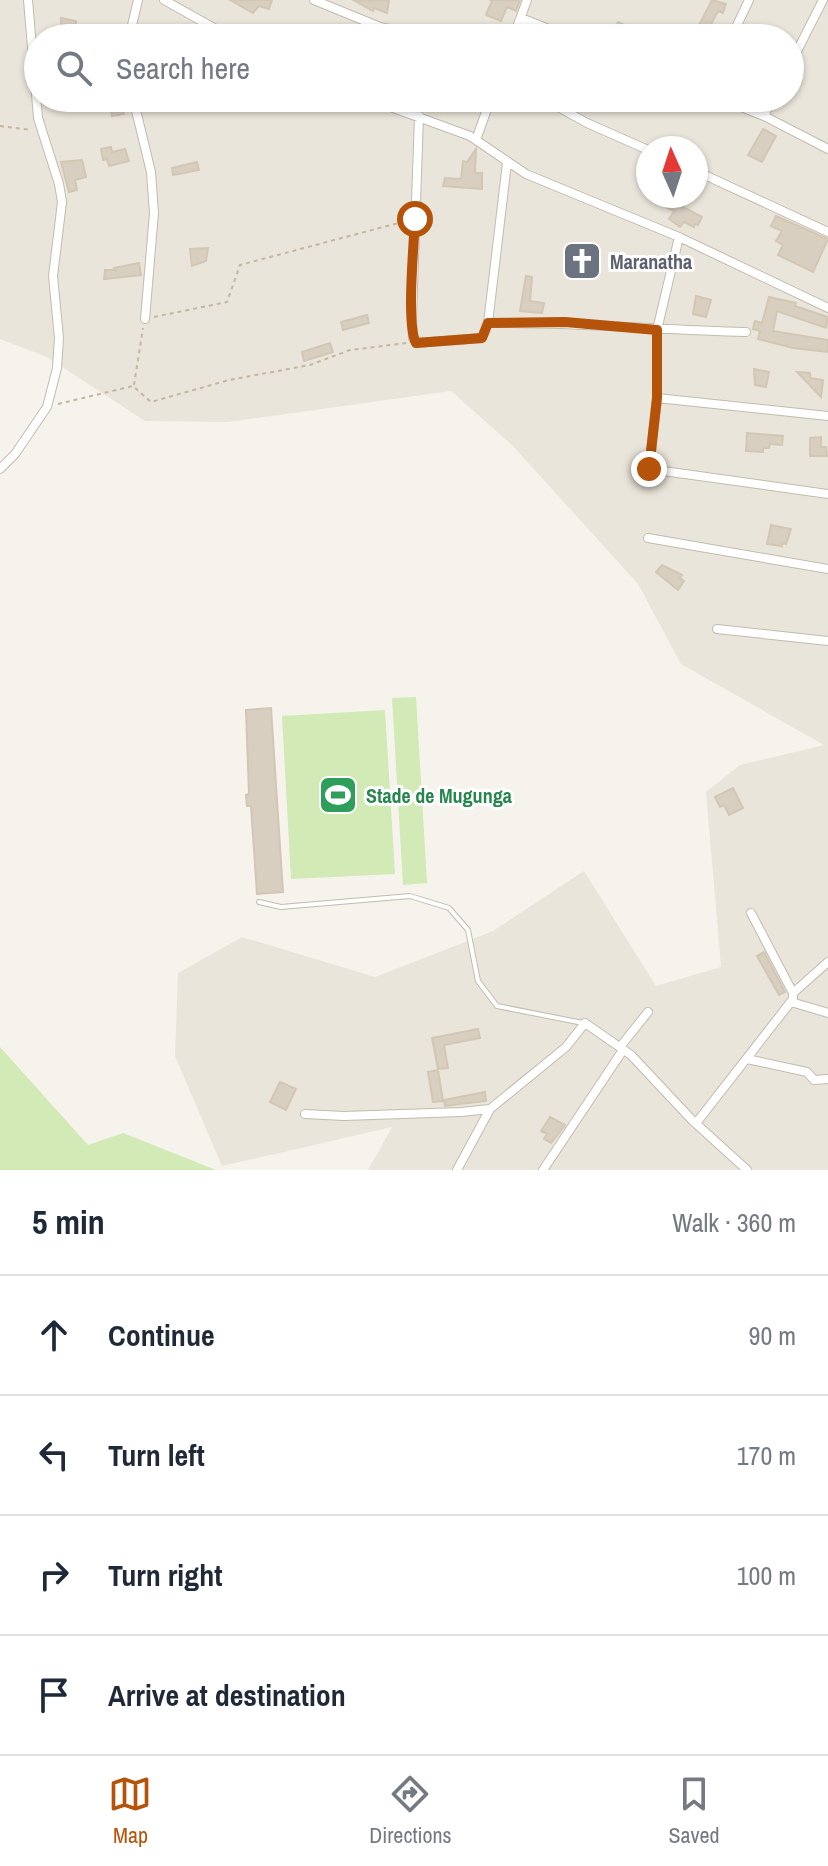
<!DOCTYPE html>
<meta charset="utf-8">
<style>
:root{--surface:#fff;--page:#f6f6f7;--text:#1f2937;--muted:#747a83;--line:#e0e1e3;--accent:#b45309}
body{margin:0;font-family:"Archivo Narrow",sans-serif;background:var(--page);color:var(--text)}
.compass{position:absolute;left:636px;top:136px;width:72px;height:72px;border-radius:50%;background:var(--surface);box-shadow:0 2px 6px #0004;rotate:357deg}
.stop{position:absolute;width:24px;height:24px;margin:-18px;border:6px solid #b45309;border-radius:50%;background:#fff}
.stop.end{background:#b45309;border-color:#fff;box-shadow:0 2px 8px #0008}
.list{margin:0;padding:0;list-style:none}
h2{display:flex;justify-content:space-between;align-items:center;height:104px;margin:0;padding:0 32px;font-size:34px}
h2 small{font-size:26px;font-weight:400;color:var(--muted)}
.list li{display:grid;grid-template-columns:52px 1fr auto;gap:24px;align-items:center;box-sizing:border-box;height:120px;padding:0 32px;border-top:2px solid var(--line)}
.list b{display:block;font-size:30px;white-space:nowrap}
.list em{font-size:26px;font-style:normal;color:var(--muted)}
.icon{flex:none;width:44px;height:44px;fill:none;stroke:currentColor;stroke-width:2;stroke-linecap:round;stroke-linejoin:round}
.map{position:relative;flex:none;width:828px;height:1170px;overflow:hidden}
.search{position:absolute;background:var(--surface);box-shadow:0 2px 6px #0004;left:24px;right:24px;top:24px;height:88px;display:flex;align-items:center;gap:20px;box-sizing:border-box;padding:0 28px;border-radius:44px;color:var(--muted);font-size:30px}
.sheet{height:584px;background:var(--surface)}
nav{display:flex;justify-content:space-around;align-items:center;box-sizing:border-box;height:112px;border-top:2px solid var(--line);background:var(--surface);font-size:22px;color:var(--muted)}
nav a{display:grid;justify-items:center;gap:4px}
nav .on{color:var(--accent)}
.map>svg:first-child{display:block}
.residential{fill:#eae5da;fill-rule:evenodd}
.green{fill:#d2eab5}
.building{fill:#d8cfc1;stroke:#d3c7b4;stroke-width:2}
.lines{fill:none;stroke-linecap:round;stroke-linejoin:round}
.service-casing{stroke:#c2bbae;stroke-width:6}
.minor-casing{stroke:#c2bbae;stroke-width:10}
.path{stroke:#c4b79f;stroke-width:2;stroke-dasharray:4 4;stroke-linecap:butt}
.service{stroke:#fff;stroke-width:4}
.minor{stroke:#fff;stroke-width:8}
.route{stroke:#b45309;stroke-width:10}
.labels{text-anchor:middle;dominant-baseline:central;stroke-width:6;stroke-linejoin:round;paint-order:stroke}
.worship-label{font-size:20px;font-weight:bold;fill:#5b616d;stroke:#fff;text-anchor:start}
.leisure-label{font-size:20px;font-weight:bold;fill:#27864d;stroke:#fff;text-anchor:start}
</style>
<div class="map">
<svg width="828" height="1170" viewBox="0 0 828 1170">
<rect width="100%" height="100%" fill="#f6f3ec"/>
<!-- residential -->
<path class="residential" d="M0,0H828V1170H368L392,1127L222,1166L175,1056L178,973L242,937L375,977L493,931L584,871L656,986L721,967L706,792L740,765L824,745L681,664L638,584L513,446L451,391L228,422L145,421L47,357L0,339ZM38,38H790V98H38ZM648,148H696V196H648Z"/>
<!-- green -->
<path class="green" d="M416,697L427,883L403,885L392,698Z
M385,710L395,874L291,879L282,716Z
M0,1047L88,1145L123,1133L216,1170H0Z"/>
<!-- building -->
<path class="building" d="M230,0H272L269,9L259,6L253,13Z
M389,0L387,13L374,8L373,11L355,1Z
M490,0H520L516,11L507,7L501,21L486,15L492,1Z
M712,0L726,4L723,13L718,11L706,33L697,29Z
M61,18L76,21V38L61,36Z
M618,22L653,38H612Z
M121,98L124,114L112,116L109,99Z
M763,129L776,136L762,162L748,155Z
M111,147L112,152L125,149L129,161L109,166L107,159L103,160L101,149Z
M476,149L475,173H482V189L443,186L445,178L461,179L463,161L467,162Z
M82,160L86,177L75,180L77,190L69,192L61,162Z
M197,162L199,170L173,175L172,168Z
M666,198L702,217L698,225L695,224L694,227L684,222L680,227L669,219L674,211L662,205Z
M776,216L828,239L813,272L778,255L783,245L776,241L782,231L771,226Z
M208,248L206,261L192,266L190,249Z
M139,263L141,275L104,279L105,270H115L114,268Z
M526,276L532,277L530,301L544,303L542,313L520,311Z
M696,296L711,300L706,317L693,314Z
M769,297L796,303L795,306L828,317L826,328L777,311L773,331L828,340V352L793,348L758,339L760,331L753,329L755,321L762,323Z
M367,315L369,323L343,330L341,322Z
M330,343L333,352L304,361L302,352Z
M754,369L769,372L766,387L755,385Z
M797,372L810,373V378L823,380L821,397Z
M747,433L783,436L782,445L770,444L769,448H763V452L746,451Z
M821,437V447H826L827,456H810V438Z
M771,525L791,529L786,544L782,543V546L767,544Z
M662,565L682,575L680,578L684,581L678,590L656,572Z
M271,708L283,892L257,894L251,806H247L246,795L249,794L246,710Z
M733,788L743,808L729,815L724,805L720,807L715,797Z
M764,952L785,992L779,995L757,956Z
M478,1029L480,1038L444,1045L448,1068L438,1069L432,1038Z
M438,1070L443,1101L433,1102L428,1072Z
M280,1082L296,1089L286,1110L270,1102Z
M485,1092L486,1101L445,1106L444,1100Z
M550,1117L565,1125L551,1143L544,1139L547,1134L541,1131Z"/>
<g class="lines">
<!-- service casing -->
<g class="service-casing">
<path id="service" d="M259,902L281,907L410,896L449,908L468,930L478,981L497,1006L583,1023"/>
</g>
<!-- minor casing -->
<g class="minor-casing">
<path id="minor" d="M164,0L232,38
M314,0L380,27L430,38
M521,18L571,38
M129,38L138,0
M513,38L527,0
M731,38L749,0
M790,65L823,0
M133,98L151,172L154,213L145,319
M366,98L470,136L526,174L679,237L828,308
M542,98L587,123L648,150
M719,98L764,116L828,149
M419,116L412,318L413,338L416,343L482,338L488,323L507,163
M764,116L773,98
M476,140L491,98
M696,171L828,232
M679,237L657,330V398L649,469L828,494
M488,323C575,322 660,330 746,332
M657,398L828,416
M0,469L15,454L47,407L57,368L59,338L53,276L62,202L59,184L38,118L28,0
M648,538L828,569
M717,629L828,641
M751,913L793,993
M791,1002L828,1013
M620,1047L648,1012
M747,1059L807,1072L814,1080L828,1079
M305,1114L344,1116L461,1112L490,1109L566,1047L585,1023L631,1055L692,1120L747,1170
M697,1122L793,999V993L828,962
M457,1170L490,1109
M543,1170L623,1050"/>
</g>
<!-- path -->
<path class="path" d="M0,126L31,130
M154,317L227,302L240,265L406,221
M134,385L143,328
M58,404L133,386L151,402L229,380L310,365L350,350L407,343"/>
<!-- service -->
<use href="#service" class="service"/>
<!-- minor -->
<use href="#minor" class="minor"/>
</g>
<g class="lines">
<!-- route -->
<path class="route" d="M415,219C414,244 406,325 416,343L482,338L488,323L565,322L657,330V398L649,469"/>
</g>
<!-- icons -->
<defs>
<g id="church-square" transform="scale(2)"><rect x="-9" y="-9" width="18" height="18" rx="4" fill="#6b7280" stroke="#fff"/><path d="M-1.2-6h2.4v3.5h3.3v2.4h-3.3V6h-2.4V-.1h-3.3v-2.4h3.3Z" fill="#fff"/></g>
<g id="stadium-square" transform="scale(2)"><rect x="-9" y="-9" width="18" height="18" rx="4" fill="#2e9e5b" stroke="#fff"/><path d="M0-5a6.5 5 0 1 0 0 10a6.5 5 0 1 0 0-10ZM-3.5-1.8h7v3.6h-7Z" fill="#fff"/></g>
</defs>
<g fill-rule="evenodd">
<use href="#church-square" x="582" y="261"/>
<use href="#stadium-square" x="338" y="795"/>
</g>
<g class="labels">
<!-- worship labels -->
<g class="worship-label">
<text x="610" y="261">Maranatha</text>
</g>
<!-- leisure labels -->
<g class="leisure-label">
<text x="366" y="795">Stade de Mugunga</text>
</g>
</g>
</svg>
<svg class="compass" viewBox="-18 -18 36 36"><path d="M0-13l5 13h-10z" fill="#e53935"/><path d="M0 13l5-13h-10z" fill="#747a83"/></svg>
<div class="stop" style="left:415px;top:219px"></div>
<div class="stop end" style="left:649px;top:469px"></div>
<div class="search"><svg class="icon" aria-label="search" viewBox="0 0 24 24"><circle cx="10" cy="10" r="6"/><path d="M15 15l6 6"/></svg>Search here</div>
</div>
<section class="sheet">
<h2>5 min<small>Walk · 360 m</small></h2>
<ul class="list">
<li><svg class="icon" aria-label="ahead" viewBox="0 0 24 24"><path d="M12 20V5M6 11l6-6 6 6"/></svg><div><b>Continue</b></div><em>90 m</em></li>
<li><svg class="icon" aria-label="left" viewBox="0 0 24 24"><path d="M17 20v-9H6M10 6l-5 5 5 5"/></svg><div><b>Turn left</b></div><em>170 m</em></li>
<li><svg class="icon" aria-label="right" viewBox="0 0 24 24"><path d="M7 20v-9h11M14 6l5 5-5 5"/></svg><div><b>Turn right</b></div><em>100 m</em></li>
<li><svg class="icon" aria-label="arrive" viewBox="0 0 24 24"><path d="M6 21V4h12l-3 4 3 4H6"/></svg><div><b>Arrive at destination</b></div></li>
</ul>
</section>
<nav>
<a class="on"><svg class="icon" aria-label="map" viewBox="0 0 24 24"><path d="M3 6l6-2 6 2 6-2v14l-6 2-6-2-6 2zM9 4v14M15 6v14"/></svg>Map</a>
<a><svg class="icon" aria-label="directions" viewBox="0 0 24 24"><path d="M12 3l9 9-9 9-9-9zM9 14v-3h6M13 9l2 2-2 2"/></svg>Directions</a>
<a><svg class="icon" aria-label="saved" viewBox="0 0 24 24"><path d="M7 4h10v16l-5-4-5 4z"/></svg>Saved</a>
</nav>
